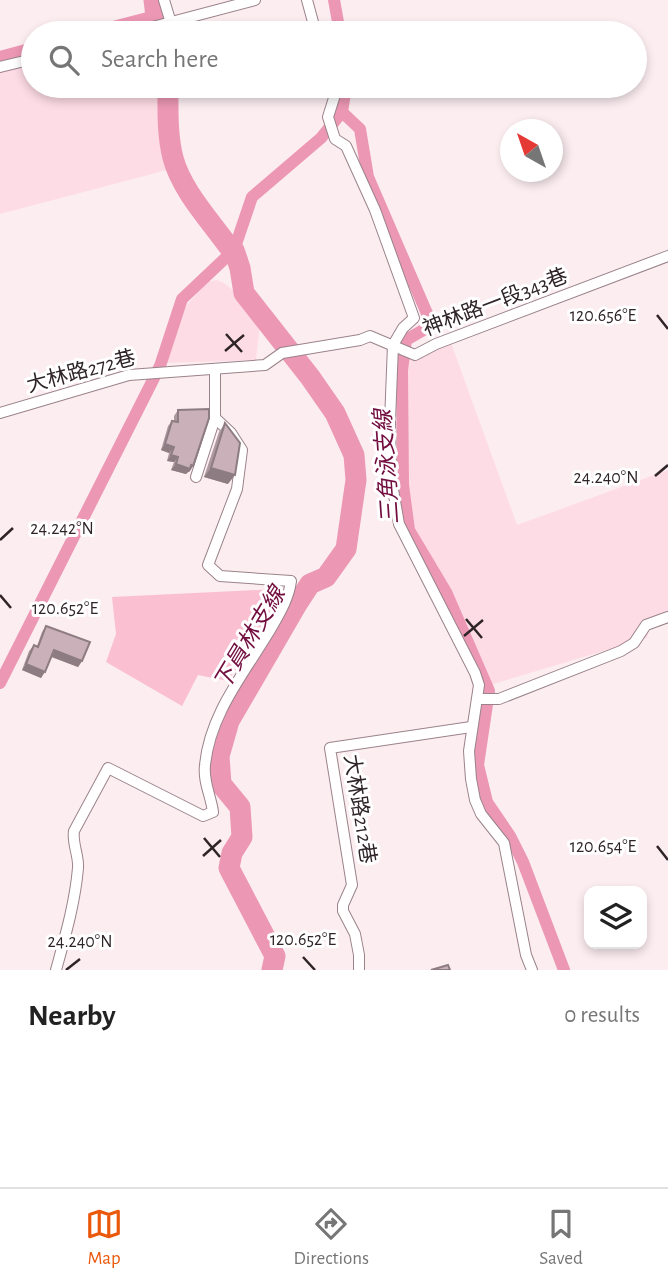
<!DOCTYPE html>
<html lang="en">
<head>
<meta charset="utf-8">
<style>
  body { margin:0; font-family:"Alegreya Sans","Noto Sans TC",sans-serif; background:#f2f2f2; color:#222 }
  .controls { position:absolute; right:21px; bottom:21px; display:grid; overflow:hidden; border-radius:14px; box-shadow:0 4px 10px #0003 }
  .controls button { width:63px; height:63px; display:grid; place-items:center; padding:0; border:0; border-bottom:2px solid #e0e0e0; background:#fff; color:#222; font:35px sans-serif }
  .compass { position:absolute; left:500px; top:119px; width:63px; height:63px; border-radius:50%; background:#fff; box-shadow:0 4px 10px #0003; rotate:320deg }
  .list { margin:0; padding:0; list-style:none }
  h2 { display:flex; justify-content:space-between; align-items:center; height:91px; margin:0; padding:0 28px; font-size:30px }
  h2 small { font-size:23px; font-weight:400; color:#767676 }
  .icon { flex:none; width:38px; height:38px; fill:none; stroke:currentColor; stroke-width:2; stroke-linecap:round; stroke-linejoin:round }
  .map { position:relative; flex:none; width:668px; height:970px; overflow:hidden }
  .search { position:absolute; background:#fff; box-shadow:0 4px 10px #0003; left:21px; right:21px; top:21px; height:77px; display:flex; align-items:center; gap:18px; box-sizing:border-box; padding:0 24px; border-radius:38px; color:#767676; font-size:26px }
  .sheet { height:217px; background:#fff }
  nav { display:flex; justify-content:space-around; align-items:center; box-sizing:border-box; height:98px; border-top:2px solid #e0e0e0; background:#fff; font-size:19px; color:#767676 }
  nav a { display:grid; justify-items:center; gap:4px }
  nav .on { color:#ea580c }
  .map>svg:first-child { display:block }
  .built { fill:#fedce6 }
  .green { fill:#fbbfd2 }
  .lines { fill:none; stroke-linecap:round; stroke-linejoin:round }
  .canal { stroke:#ec97b4; stroke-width:12 }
  .river { stroke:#ec97b4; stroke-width:21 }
  .minor-casing { stroke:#9a838a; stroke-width:12 }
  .minor { stroke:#fff; stroke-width:10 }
  .wall { fill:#ae989f }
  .shaded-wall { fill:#8d7c82 }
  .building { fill:#cab1b9; stroke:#8d7c82; stroke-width:2 }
  .ticks { fill:none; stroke:#2f2528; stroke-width:2.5 }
  .labels { text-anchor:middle; stroke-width:6; stroke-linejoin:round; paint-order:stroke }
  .street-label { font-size:21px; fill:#2f2528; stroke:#fff }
  .water-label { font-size:23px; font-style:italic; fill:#720d3f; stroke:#fff }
  .ticks-label { font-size:18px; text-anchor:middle; fill:#2f2528; stroke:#fff; stroke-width:6; stroke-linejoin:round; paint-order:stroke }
</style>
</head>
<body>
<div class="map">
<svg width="668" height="970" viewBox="0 0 668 970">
  <rect width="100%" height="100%" fill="#fcedf1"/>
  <g class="built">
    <path d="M33 62V86H161L167 170 0 214V71Z"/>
    <path d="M217 280 224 283 239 295 260 322 256 360 165 363 187 305 207 282Z"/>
    <path d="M450 340 517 525 668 470V616L651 622 647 638 490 685 437 565 429 560 407 513 401 358Z"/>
  </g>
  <path class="green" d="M279 589 270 617 228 681 198 675 182 706 106 662 116 634 112 597Z"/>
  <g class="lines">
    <g class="canal">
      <path d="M334 0 340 33"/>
      <path d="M90 33 155 16"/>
      <path d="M0 57 33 48"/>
      <path d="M346 86 342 112 360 129 368 177 432 325 406 340 402 370 403 485 409 530 446 592 489 691 478 765 487 802 510 836 523 862 564 970"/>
      <path d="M0 683 160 366 182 299 234 250 252 197 321 138 342 112"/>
    </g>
    <g class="river">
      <path d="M154 0 158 33"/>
      <path d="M168 86C168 110 167 134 173 158 182 191 209 219 229 247L234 250 240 268 244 293 310 377 335 413 354 455 356 480 346 549 326 577 310 584 297 604 229 721 219 756 221 784 240 807 242 837 232 853 229 868 275 956 272 970"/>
    </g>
    <defs>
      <g id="minor">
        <path d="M164 0 171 23"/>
        <path d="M307 0 316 33"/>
        <path d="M130 33 255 0"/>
        <path d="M0 67 33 59"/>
        <path d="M330 86 334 98 328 117 335 139 346 146 375 210 414 318 403 328 393 345 390 421 391 478 399 524 475 673 479 685 469 751 471 779 475 800 481 814 504 843 526 955 532 970"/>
        <path d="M0 413 129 375 265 365 282 353 360 340 370 336 415 355 436 344 668 256"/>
        <path d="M196 477 215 418"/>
        <path d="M478 699H499L621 651 634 643 646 625 668 617"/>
        <path d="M56 970C65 937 75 903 78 868 79 855 72 844 74 831L108 768 203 816 213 812C211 796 203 782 205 765 210 712 247 670 273 625 281 611 289 597 291 581L220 576 208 565 237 489 242 450 231 433 215 418V370"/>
        <path d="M359 970V955L355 934 343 911V905L352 885 330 748 471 727"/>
      </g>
    </defs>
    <use href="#minor" class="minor-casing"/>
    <use href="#minor" class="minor"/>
  </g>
  <g class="wall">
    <path d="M178 410 193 466 189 472H188L186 474 171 470 174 462 167 461 169 453 161 450 168 426 172 421H174V416Z"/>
    <path d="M225 423 228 484 204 477 219 432Z"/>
    <path d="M46 626 82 661 78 667 51 657 41 678 22 670 29 651 34 645 37 646 42 632Z"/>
  </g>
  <g class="shaded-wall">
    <path d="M165 444 174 447 169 453 161 450Z"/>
    <path d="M171 455 178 457 174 462 167 461Z"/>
    <path d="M176 464 191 465 193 466 189 472H188L186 474 171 470Z"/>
    <path d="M211 468 235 475 228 484 204 477Z"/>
    <path d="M54 650 82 661 78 667 50 656Z"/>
    <path d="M26 664 45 672 41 678 22 670Z"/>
  </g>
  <g class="building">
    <path d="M209 409V418L193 466 191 465 190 469 176 464 178 457 171 455 174 447 165 444 172 421 178 422V410Z"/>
    <path d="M225 423 240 443 235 475 211 468Z"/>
    <path d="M46 626 90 642 82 661 54 650 45 672 26 664 34 645 38 647Z"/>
    <path d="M448 965 450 970H431Z"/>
  </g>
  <path class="ticks" d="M657 315 668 329M226 334 242 352M225 351 244 335M655 476 668 465M0 540 13 528M0 595 11 608M466 619 482 638M464 636 483 620M204 838 220 857M657 846 668 860M203 856 221 840M303 957 315 970M66 970 80 959"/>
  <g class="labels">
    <g class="street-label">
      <text transform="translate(495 302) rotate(-21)" y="7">神林路一段343巷</text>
      <text transform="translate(81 371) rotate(-15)" y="7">大林路272巷</text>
      <text transform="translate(360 809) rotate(81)" y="7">大林路212巷</text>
    </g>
    <g class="water-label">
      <text transform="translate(386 467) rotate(-94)" y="8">三角泳支線</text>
      <text transform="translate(249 638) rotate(-59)" y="8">下員林支線</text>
    </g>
  </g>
  <g class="ticks-label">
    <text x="603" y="321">120.656°E</text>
    <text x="606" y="483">24.240°N</text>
    <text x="62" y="534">24.242°N</text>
    <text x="65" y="614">120.652°E</text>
    <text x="603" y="852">120.654°E</text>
    <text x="303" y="945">120.652°E</text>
    <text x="80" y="947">24.240°N</text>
  </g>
</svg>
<div class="controls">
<button><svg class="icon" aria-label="layers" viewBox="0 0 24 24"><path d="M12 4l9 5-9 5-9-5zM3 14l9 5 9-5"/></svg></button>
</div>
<svg class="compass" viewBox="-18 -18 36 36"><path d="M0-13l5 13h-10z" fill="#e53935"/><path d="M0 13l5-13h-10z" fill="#767676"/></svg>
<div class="search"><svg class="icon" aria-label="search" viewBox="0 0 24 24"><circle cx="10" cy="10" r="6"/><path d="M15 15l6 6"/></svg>Search here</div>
</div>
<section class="sheet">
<h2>Nearby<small>0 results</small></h2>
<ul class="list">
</ul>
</section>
<nav>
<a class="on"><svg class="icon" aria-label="map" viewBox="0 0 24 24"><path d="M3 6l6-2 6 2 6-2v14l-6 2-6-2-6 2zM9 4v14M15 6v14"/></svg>Map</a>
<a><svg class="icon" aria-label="directions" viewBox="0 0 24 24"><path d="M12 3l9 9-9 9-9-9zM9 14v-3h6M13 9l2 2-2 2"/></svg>Directions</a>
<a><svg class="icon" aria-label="saved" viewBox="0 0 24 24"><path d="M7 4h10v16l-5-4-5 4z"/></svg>Saved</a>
</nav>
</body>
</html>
